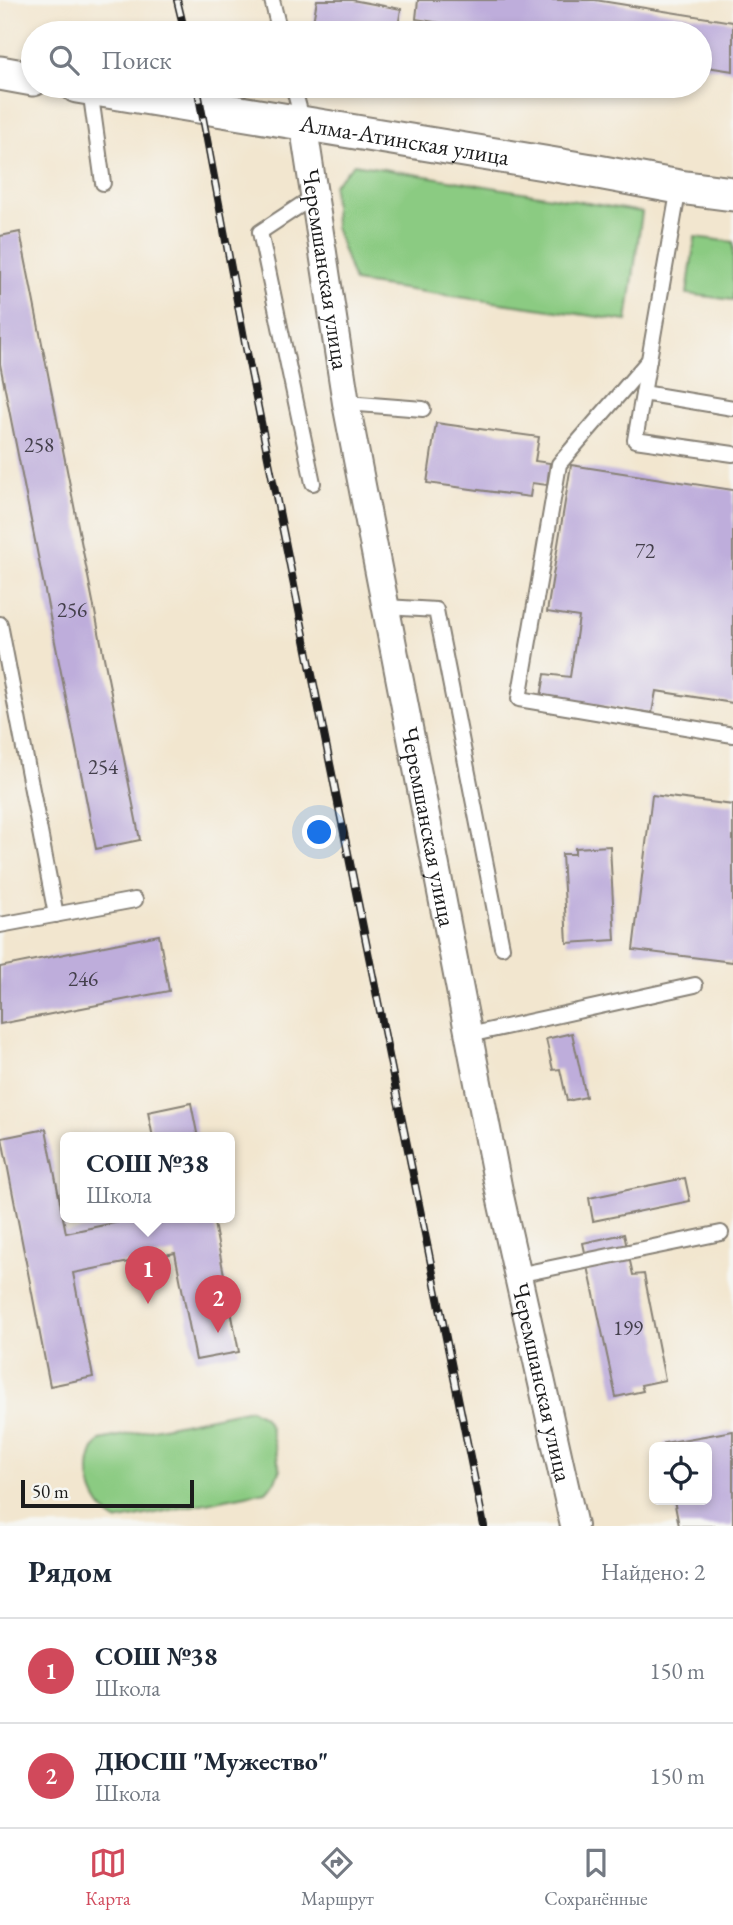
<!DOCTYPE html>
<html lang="ru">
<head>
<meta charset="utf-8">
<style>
  body { margin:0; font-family:"EB Garamond",serif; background:#f2f2f3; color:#1f2937 }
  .controls { position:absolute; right:21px; bottom:21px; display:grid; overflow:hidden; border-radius:10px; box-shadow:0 4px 10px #0003 }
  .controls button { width:63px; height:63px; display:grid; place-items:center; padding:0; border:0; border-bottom:2px solid #e0e1e3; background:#fff; color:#1f2937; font:35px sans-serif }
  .scale { position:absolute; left:21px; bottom:18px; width:173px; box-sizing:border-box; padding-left:7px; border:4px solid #1c1c1c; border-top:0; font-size:19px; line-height:24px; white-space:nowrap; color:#1c1c1c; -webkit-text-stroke:5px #f6f6f2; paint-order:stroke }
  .you { position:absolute; left:320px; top:833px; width:24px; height:24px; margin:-18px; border:5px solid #fff; border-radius:50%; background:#1a73e8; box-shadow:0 0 0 10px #1a73e833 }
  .badge { display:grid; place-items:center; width:46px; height:46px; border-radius:50%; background:#d1495b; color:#fff; font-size:23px; font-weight:700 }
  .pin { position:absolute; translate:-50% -58px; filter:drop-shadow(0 2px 4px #0008) }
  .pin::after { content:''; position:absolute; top:37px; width:24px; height:21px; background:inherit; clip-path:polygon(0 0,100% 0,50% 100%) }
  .popup { position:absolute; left:60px; top:1132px; width:175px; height:91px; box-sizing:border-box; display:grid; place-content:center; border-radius:10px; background:#fff; filter:drop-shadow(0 2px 5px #0005); font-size:23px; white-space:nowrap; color:#747a83 }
  .popup b { font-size:26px; color:#1f2937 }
  .popup::after { content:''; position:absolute; left:50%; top:100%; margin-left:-14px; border:14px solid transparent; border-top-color:#fff }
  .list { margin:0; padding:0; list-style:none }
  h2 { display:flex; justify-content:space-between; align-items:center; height:91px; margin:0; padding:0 28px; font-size:30px }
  h2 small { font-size:23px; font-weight:400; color:#747a83 }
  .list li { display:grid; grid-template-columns:46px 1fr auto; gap:21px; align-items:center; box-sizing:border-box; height:105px; padding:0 28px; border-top:2px solid #e0e1e3 }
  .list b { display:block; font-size:26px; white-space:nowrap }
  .list p { margin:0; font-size:23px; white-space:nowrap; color:#747a83 }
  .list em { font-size:23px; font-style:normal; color:#747a83 }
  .icon { flex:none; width:38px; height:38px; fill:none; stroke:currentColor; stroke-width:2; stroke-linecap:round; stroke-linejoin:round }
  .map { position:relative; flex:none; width:733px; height:1526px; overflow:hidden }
  .search { position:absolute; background:#fff; box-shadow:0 4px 10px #0003; left:21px; right:21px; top:21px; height:77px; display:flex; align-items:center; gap:18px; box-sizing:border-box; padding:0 24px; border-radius:38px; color:#747a83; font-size:26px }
  .sheet { height:301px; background:#fff }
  nav { display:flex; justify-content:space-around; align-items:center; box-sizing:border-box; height:98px; border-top:2px solid #e0e1e3; background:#fff; font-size:19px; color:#747a83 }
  nav a { display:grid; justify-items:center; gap:4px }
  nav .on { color:#d1495b }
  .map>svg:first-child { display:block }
  .green { fill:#8bcb82; stroke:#54744f; stroke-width:2 }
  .building { fill:#beaddb }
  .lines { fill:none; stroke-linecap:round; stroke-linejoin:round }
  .service-casing { stroke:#878176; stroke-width:18 }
  .minor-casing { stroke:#878176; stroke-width:30 }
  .tertiary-casing { stroke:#878176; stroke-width:37 }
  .service { stroke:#fff; stroke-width:14 }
  .minor { stroke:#fff; stroke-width:26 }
  .tertiary { stroke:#fff; stroke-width:33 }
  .rail-casing { stroke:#1c1c1c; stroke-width:8 }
  .rail { stroke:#f6f6f2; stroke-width:5; stroke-dasharray:16; stroke-linecap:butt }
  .labels { text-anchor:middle; stroke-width:6; stroke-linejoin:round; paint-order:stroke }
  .number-label { font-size:21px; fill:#44404c }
  .street-label { font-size:24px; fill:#1c1c1c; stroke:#f6f6f2 }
</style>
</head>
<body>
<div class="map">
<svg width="733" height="1526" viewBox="0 0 733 1526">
  <rect width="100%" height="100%" fill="#f6f6f2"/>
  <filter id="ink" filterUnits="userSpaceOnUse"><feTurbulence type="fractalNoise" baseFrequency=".0143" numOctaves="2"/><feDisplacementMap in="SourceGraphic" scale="14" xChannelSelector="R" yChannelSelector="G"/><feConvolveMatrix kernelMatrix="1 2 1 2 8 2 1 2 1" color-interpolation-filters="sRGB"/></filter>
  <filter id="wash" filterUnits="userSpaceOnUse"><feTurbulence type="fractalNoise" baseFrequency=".00686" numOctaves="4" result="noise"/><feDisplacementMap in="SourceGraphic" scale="28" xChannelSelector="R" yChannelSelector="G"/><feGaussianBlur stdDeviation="1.57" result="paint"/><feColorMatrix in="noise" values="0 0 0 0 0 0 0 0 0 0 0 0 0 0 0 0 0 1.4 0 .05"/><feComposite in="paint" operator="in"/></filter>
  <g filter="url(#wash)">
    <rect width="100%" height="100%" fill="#f2e6cf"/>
    <g class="green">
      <path d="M354 164 642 212 627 321 354 282 335 227 333 185Z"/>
      <path d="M695 237 733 242V300L687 294Z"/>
      <path d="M250 1409 263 1416 270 1427 280 1469 275 1481 266 1491 116 1521C90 1505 79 1464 100 1440Z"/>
    </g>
    <g id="blocks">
      <g class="building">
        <path d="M317 0H352L401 9 397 33H311Z"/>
        <path d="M418 0H595L733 22V71L700 66V33H501L416 19Z"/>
        <path d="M423 27 448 32V33H421Z"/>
        <path d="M20 232 140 840 96 849 0 364V236Z"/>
        <path d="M436 423 539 437 535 461 550 463 547 485 532 483 530 497 427 483Z"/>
        <path d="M571 465 733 490V703L656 691 652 713 541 697 545 674 570 677 579 617 547 612Z"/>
        <path d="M652 795 733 805V962L633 950Z"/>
        <path d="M610 846 615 940 567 943 562 854H575V848Z"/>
        <path d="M159 935 169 991 0 1024V967Z"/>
        <path d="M572 1033 586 1097 567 1101 560 1069 553 1070 546 1039Z"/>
        <path d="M191 1103 198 1138H153L148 1112Z"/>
        <path d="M46 1129 66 1233 138 1218H213L239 1352 196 1360 175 1253 73 1273 93 1377 50 1386 2 1138Z"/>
        <path d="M685 1178 690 1201 593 1221 589 1198Z"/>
        <path d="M624 1234 633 1275 644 1274 665 1380 641 1385 643 1391 616 1397 583 1243Z"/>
        <path d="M733 1431V1526H679L674 1500H707V1447H665L664 1443Z"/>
      </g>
    </g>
  </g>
  <g filter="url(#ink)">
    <use href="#blocks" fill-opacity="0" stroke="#878176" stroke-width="2"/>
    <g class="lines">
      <defs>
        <g id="service">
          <path d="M272 0 280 33"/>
          <path d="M293 86 303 122"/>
          <path d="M90 89 103 183"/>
          <path d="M679 187 635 440 733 454"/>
          <path d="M649 360 559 464 519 699 733 735"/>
          <path d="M643 393 733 408"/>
          <path d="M346 403 423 409"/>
          <path d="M313 483 260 232 313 197"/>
          <path d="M386 607 436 610 502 947"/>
          <path d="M0 624 56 915"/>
          <path d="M0 925 135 900"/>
          <path d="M469 1035 695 985"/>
          <path d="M517 1275 721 1233"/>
        </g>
        <g id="minor">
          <path id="s1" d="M303 122 346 403 500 1196 574 1526"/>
        </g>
        <g id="tertiary">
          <path d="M0 73 33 79"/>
          <path id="s2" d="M77 86 598 172 679 187 733 194"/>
        </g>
      </defs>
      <use href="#service" class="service-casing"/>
      <use href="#minor" class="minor-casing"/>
      <use href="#tertiary" class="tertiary-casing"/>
      <use href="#service" class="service"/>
      <use href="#minor" class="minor"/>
      <use href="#tertiary" class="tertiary"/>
      <defs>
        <g id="rail">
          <path d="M177 0 185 33"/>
          <path d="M197 86 245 343 484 1526"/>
        </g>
      </defs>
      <use href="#rail" class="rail-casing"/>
      <use href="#rail" class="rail"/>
    </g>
  </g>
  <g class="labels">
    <g class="number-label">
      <text x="39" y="452">258</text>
      <text x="645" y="558">72</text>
      <text x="72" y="617">256</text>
      <text x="103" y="774">254</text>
      <text x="83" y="986">246</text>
      <text x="628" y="1335">199</text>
    </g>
    <g class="street-label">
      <text dy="8" stroke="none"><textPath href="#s2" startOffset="332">Алма-Атинская улица</textPath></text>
      <text dy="8" stroke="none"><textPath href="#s1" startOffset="149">Черемшанская улица</textPath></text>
      <text dy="8" stroke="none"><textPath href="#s1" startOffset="716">Черемшанская улица</textPath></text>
      <text dy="8" stroke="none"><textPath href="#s1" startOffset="1283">Черемшанская улица</textPath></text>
    </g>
  </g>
</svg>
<div class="controls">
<button><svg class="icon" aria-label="locate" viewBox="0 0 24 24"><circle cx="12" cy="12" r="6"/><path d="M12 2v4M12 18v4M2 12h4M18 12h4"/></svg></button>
</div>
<div class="scale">50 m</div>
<div class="you"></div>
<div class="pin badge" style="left:148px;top:1304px">1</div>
<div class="popup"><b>СОШ №38</b>Школа</div>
<div class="pin badge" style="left:218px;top:1333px">2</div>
<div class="search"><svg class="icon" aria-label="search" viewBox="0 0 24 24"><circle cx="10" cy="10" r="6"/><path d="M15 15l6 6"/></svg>Поиск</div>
</div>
<section class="sheet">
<h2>Рядом<small>Найдено: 2</small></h2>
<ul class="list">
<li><span class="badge">1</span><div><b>СОШ №38</b><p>Школа</p></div><em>150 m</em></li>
<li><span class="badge">2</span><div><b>ДЮСШ &quot;Мужество&quot;</b><p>Школа</p></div><em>150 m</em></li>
</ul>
</section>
<nav>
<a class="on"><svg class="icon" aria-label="map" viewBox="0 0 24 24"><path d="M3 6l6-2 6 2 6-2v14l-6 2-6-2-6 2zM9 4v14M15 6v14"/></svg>Карта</a>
<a><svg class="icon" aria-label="directions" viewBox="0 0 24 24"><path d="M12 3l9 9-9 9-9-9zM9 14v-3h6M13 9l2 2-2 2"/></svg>Маршрут</a>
<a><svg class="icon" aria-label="saved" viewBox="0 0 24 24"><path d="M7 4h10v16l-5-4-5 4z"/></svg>Сохранённые</a>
</nav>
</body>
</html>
